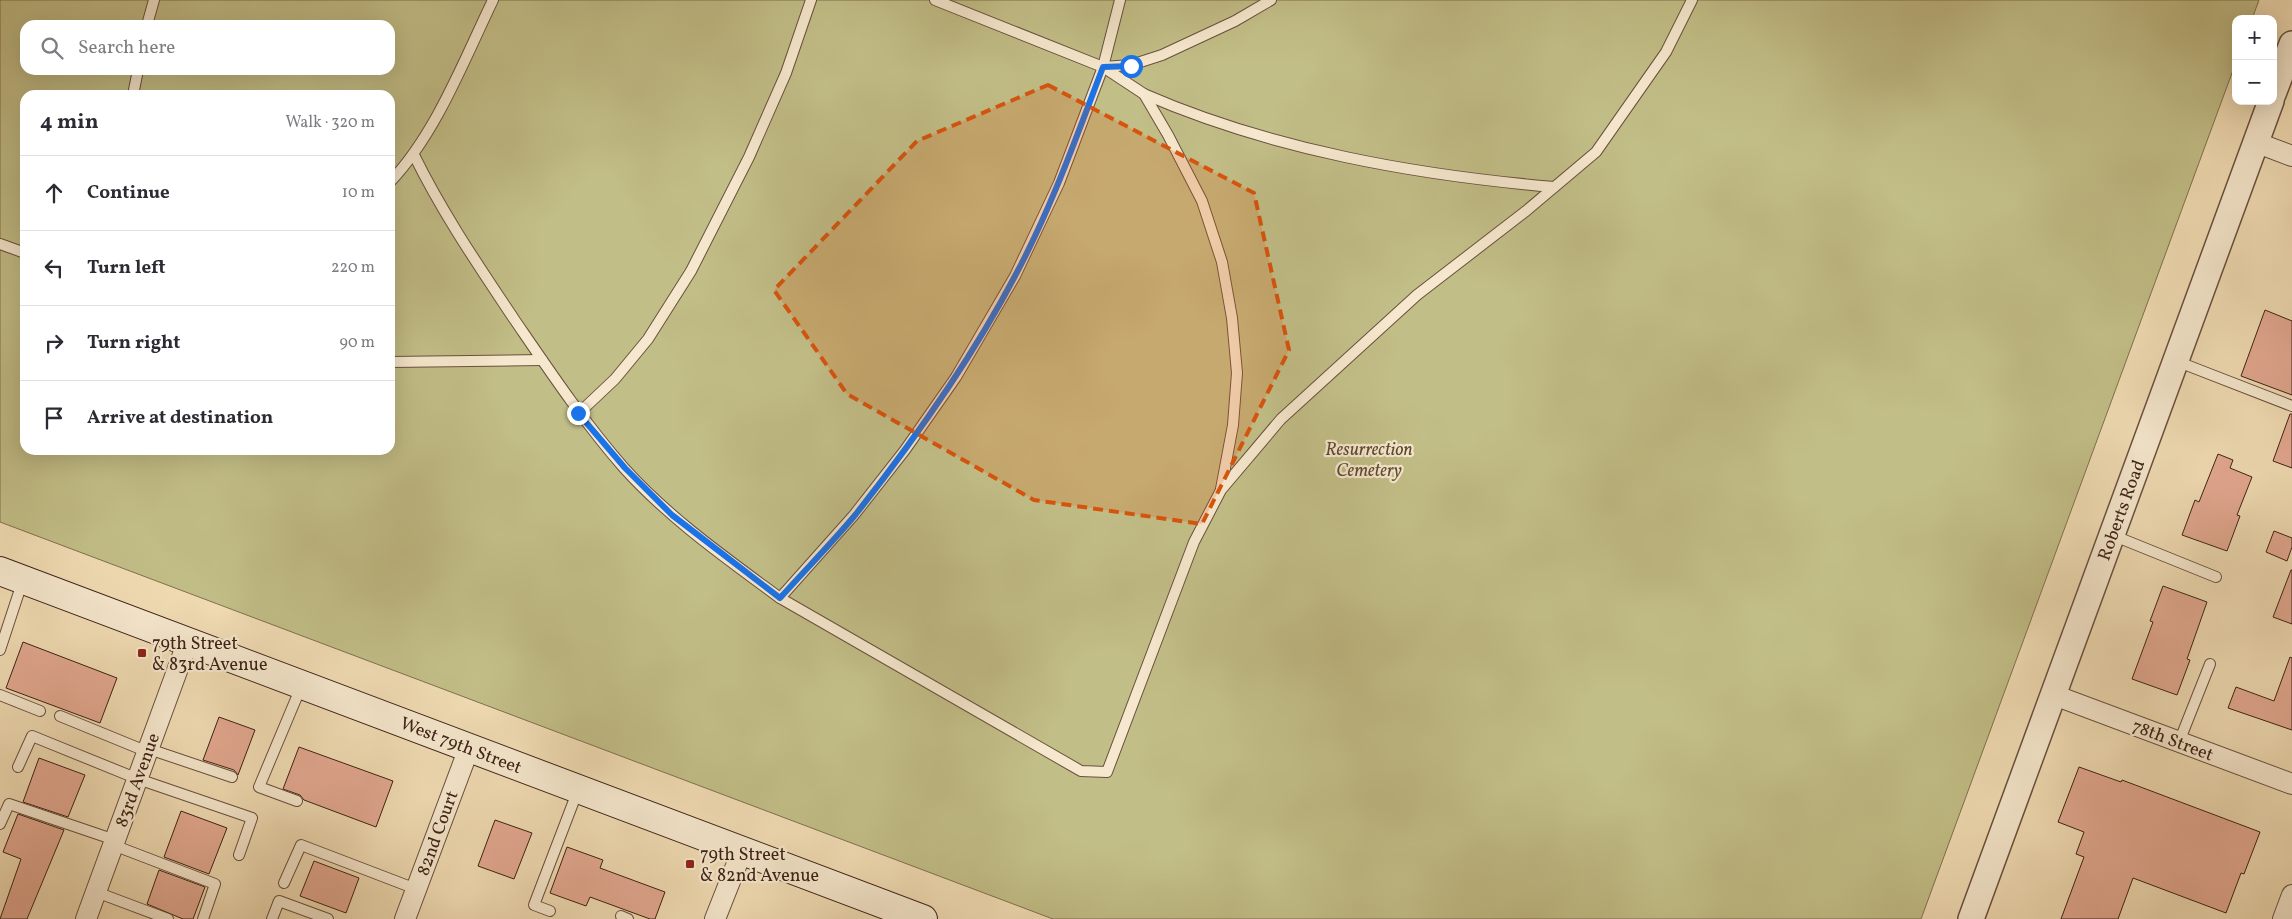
<!DOCTYPE html>
<html lang="en">
<head>
<meta charset="utf-8">
<style>
  body { margin:0; font-family:Vollkorn,serif; background:#f2f2f3; color:#2b2b33 }
  .controls { position:absolute; right:15px; top:15px; display:grid; overflow:hidden; border-radius:10px; box-shadow:0 5px 20px #0002 }
  .controls button { width:45px; height:45px; display:grid; place-items:center; padding:0; border:0; border-bottom:1px solid #e1e1e2; background:#fff; color:#2b2b33; font:25px sans-serif }
  .stop { position:absolute; width:15px; height:15px; margin:-11px; border:4px solid #1a73e8; border-radius:50%; background:#fff }
  .stop.end { background:#1a73e8; border-color:#fff; box-shadow:0 1px 5px #0008 }
  .list { margin:0; padding:0; list-style:none }
  h2 { display:flex; justify-content:space-between; align-items:center; height:65px; margin:0; padding:0 20px; font-size:21px }
  h2 small { font-size:16px; font-weight:400; color:#7c7c81 }
  .list li { display:grid; grid-template-columns:32px 1fr auto; gap:15px; align-items:center; box-sizing:border-box; height:75px; padding:0 20px; border-top:1px solid #e1e1e2 }
  .list b { display:block; font-size:19px; white-space:nowrap }
  .list em { font-size:16px; font-style:normal; color:#7c7c81 }
  .icon { flex:none; width:28px; height:28px; fill:none; stroke:currentColor; stroke-width:2; stroke-linecap:round; stroke-linejoin:round }
  .map { position:relative; flex:none; width:2292px; height:919px; overflow:hidden }
  .search { position:absolute; background:#fff; box-shadow:0 5px 20px #0002; left:20px; top:20px; width:375px; height:55px; display:flex; align-items:center; gap:12px; box-sizing:border-box; padding:0 18px; border-radius:15px; color:#7c7c81; font-size:19px }
  .panel { position:absolute; background:#fff; box-shadow:0 5px 20px #0002; left:20px; top:90px; width:375px; height:365px; border-radius:15px }
  .map>svg:first-child { display:block }
  .green { fill:#c2be87; stroke:#80704f; fill-rule:evenodd }
  .building { fill:#e3a991; stroke:#3d2217 }
  .lines { fill:none; stroke-linecap:round; stroke-linejoin:round }
  .service-casing { stroke:#6a503e; stroke-width:12 }
  .minor-casing { stroke:#6a503e; stroke-width:22 }
  .tertiary-casing { stroke:#6a503e; stroke-width:28 }
  .secondary-casing { stroke:#3d2217; stroke-width:30 }
  .service { stroke:#f6e8ce; stroke-width:10 }
  .minor { stroke:#f6e8ce; stroke-width:20 }
  .tertiary { stroke:#f6e8ce; stroke-width:25 }
  .secondary { stroke:#f6e8ce; stroke-width:28 }
  .route { stroke:#1a73e8; stroke-width:6 }
  .marked { fill:#d7540d; fill-opacity:0.2; stroke:#d7540d; stroke-width:4; stroke-dasharray:10 6; stroke-linejoin:round }
  .poi-dot { fill:#8f2418; stroke:#f6e8ce; stroke-width:2 }
  .labels { text-anchor:middle; stroke-width:4.5; stroke-linejoin:round; paint-order:stroke }
  .park-label { font-size:18px; font-style:italic; fill:#5e4933; stroke:#f6e8ce }
  .street-label { font-size:18px; fill:#3d2217; stroke:#f6e8ce }
  .poi-label { font-size:18px; fill:#3d2217; stroke:#f6e8ce; text-anchor:start }
</style>
</head>
<body>
<div class="map">
<svg width="2292" height="919" viewBox="0 0 2292 919">
  <rect width="100%" height="100%" fill="#f1dcb4"/>
  <filter id="stains"><feTurbulence type="fractalNoise" baseFrequency=".004" numOctaves="4"/><feColorMatrix values="0 0 0 0 .2 0 0 0 0 .09 0 0 0 0 .02 0 0 0 .5 -.17"/></filter>
  <radialGradient id="worn" r=".72"><stop offset=".6" stop-color="#630" stop-opacity="0"/><stop offset="1" stop-color="#630" stop-opacity=".3"/></radialGradient>
  <path class="green" d="M0 0H2259L2252 19H2236V62L1921 919H1053L0 522ZM25 25H390V70H25ZM25 95H390V450H25Z"/>
  <g class="building">
    <path d="M2265 310 2292 321V395L2241 376Z"/>
    <path d="M2290 414H2292V468L2273 461Z"/>
    <path d="M2218 454 2233 460 2230 468 2252 477 2237 515 2240 516 2227 551 2182 535 2195 500 2199 502Z"/>
    <path d="M2274 531 2292 538V547L2287 561 2266 552Z"/>
    <path d="M2291 570H2292V624L2273 617Z"/>
    <path d="M2163 586 2207 602 2187 659 2190 660 2177 695 2132 679 2153 622 2150 621Z"/>
    <path d="M23 642 117 678 100 723 6 688Z"/>
    <path d="M2290 657 2292 658V730L2228 708 2236 687 2274 701Z"/>
    <path d="M219 717 255 730 238 775 234 770 203 760Z"/>
    <path d="M299 747 393 781 376 827 304 800 300 795 283 789Z"/>
    <path d="M39 758 85 775 68 817 23 802Z"/>
    <path d="M2079 767 2121 782 2122 780 2260 832 2244 874 2241 873 2226 913 2133 878 2118 919H2061L2084 857 2076 854 2084 832 2058 822Z"/>
    <path d="M181 811 227 828 209 874 164 857Z"/>
    <path d="M18 814 64 830 27 919H0L21 859 3 852Z"/>
    <path d="M495 820 532 833 514 879 478 866Z"/>
    <path d="M567 847 603 860 600 868 665 892 655 919H650L590 897 586 906 550 893Z"/>
    <path d="M314 861 359 878 346 913 300 896Z"/>
    <path d="M159 870 205 887 193 919H183L147 904Z"/>
  </g>
  <g class="lines">
    <defs>
      <g id="service">
        <path d="M935 0 1103 67 1131 65 1162 55 1235 21 1271 0"/>
        <path d="M147 25 154 0"/>
        <path d="M1103 67 1144 94 1168 135 1202 201 1222 262 1232 318 1237 373 1233 425 1221 489"/>
        <path d="M1144 94C1273 150 1415 175 1554 187"/>
        <path d="M133 95 138 70"/>
        <path d="M414 155C443 214 478 265 514 319 549 370 583 421 624 468 669 518 726 558 780 598L854 515 905 450 956 377 1015 276 1059 183 1103 67 1120 0"/>
        <path d="M390 182C436 134 464 60 493 0"/>
        <path d="M0 244 25 253"/>
        <path d="M2176 361 2292 406"/>
        <path d="M390 362 542 360"/>
        <path d="M579 413 615 379 648 339 691 271 749 157 786 73 811 0"/>
        <path d="M2112 535 2216 577"/>
        <path d="M780 598 1081 771 1107 772 1194 542 1221 490 1281 419 1417 295 1526 211 1596 152 1666 52 1692 0"/>
        <path d="M0 650 23 580"/>
        <path d="M0 695 40 711"/>
        <path d="M60 716 148 752"/>
        <path d="M2179 742 2210 664"/>
        <path d="M149 749 232 777"/>
        <path d="M18 767 32 736 138 779 252 818 239 855"/>
        <path d="M297 801 259 787 301 687"/>
        <path d="M0 824 9 804 115 840"/>
        <path d="M113 845 215 884 203 919"/>
        <path d="M284 883 301 845 416 889"/>
        <path d="M96 892 168 919"/>
        <path d="M550 911 534 905 578 790"/>
        <path d="M621 916 628 919"/>
        <path d="M272 919 279 901 328 919"/>
      </g>
      <g id="minor">
        <path d="M2255 142 2292 156"/>
        <path d="M2054 695 2292 784"/>
        <path d="M86 919 188 641"/>
        <path d="M405 919 469 748"/>
        <path d="M715 919 742 851"/>
        <path d="M2283 919 2292 895"/>
      </g>
      <g id="tertiary">
        <path d="M2273 94 2292 44"/>
        <path d="M1971 919 2271 101"/>
      </g>
      <path id="secondary" d="M0 571 923 919"/>
    </defs>
    <use href="#service" class="service-casing"/>
    <use href="#minor" class="minor-casing"/>
    <use href="#tertiary" class="tertiary-casing"/>
    <use href="#secondary" class="secondary-casing"/>
    <use href="#service" class="service"/>
    <use href="#minor" class="minor"/>
    <use href="#tertiary" class="tertiary"/>
    <use href="#secondary" class="secondary"/>
  </g>
  <g class="lines">
    <path class="route" d="M578 413 625 468 672 515 780 598C805 570 832 543 856 514 915 439 971 360 1015 276 1051 209 1076 138 1103 67L1131 66"/>
  </g>
  <path class="marked" d="M1048 85 1254 193 1289 350 1202 524 1034 500 847 394 774 290 917 141Z"/>
  <g class="poi-dot">
    <rect x="137" y="648" width="10" height="10" rx="2.5"/>
    <rect x="685" y="859" width="10" height="10" rx="2.5"/>
  </g>
  <g class="labels">
    <g class="park-label">
      <text x="1369" y="455">Resurrection<tspan x="1369" dy="21">Cemetery</tspan></text>
    </g>
    <g class="street-label">
      <text transform="translate(2121 510) rotate(-70)" y="6">Roberts Road</text>
      <text transform="translate(2173 740) rotate(21)" y="6">78th Street</text>
      <text transform="translate(461 745) rotate(21)" y="6">West 79th Street</text>
      <text transform="translate(137 780) rotate(-70)" y="6">83rd Avenue</text>
      <text transform="translate(437 833) rotate(-70)" y="6">82nd Court</text>
    </g>
    <g class="poi-label">
      <text x="152" y="649">79th Street<tspan x="152" dy="21">&amp; 83rd Avenue</tspan></text>
      <text x="700" y="860">79th Street<tspan x="700" dy="21">&amp; 82nd Avenue</tspan></text>
    </g>
  </g>
  <rect width="100%" height="100%" filter="url(#stains)"/>
  <rect width="100%" height="100%" fill="url(#worn)"/>
</svg>
<div class="controls">
<button>+</button>
<button>−</button>
</div>
<div class="stop" style="left:1131px;top:66px"></div>
<div class="stop end" style="left:578px;top:413px"></div>
<div class="search"><svg class="icon" aria-label="search" viewBox="0 0 24 24"><circle cx="10" cy="10" r="6"/><path d="M15 15l6 6"/></svg>Search here</div>
<section class="panel">
<h2>4 min<small>Walk · 320 m</small></h2>
<ul class="list">
<li><svg class="icon" aria-label="ahead" viewBox="0 0 24 24"><path d="M12 20V5M6 11l6-6 6 6"/></svg><div><b>Continue</b></div><em>10 m</em></li>
<li><svg class="icon" aria-label="left" viewBox="0 0 24 24"><path d="M17 20v-9H6M10 6l-5 5 5 5"/></svg><div><b>Turn left</b></div><em>220 m</em></li>
<li><svg class="icon" aria-label="right" viewBox="0 0 24 24"><path d="M7 20v-9h11M14 6l5 5-5 5"/></svg><div><b>Turn right</b></div><em>90 m</em></li>
<li><svg class="icon" aria-label="arrive" viewBox="0 0 24 24"><path d="M6 21V4h12l-3 4 3 4H6"/></svg><div><b>Arrive at destination</b></div></li>
</ul>
</section>
</div>
</body>
</html>
